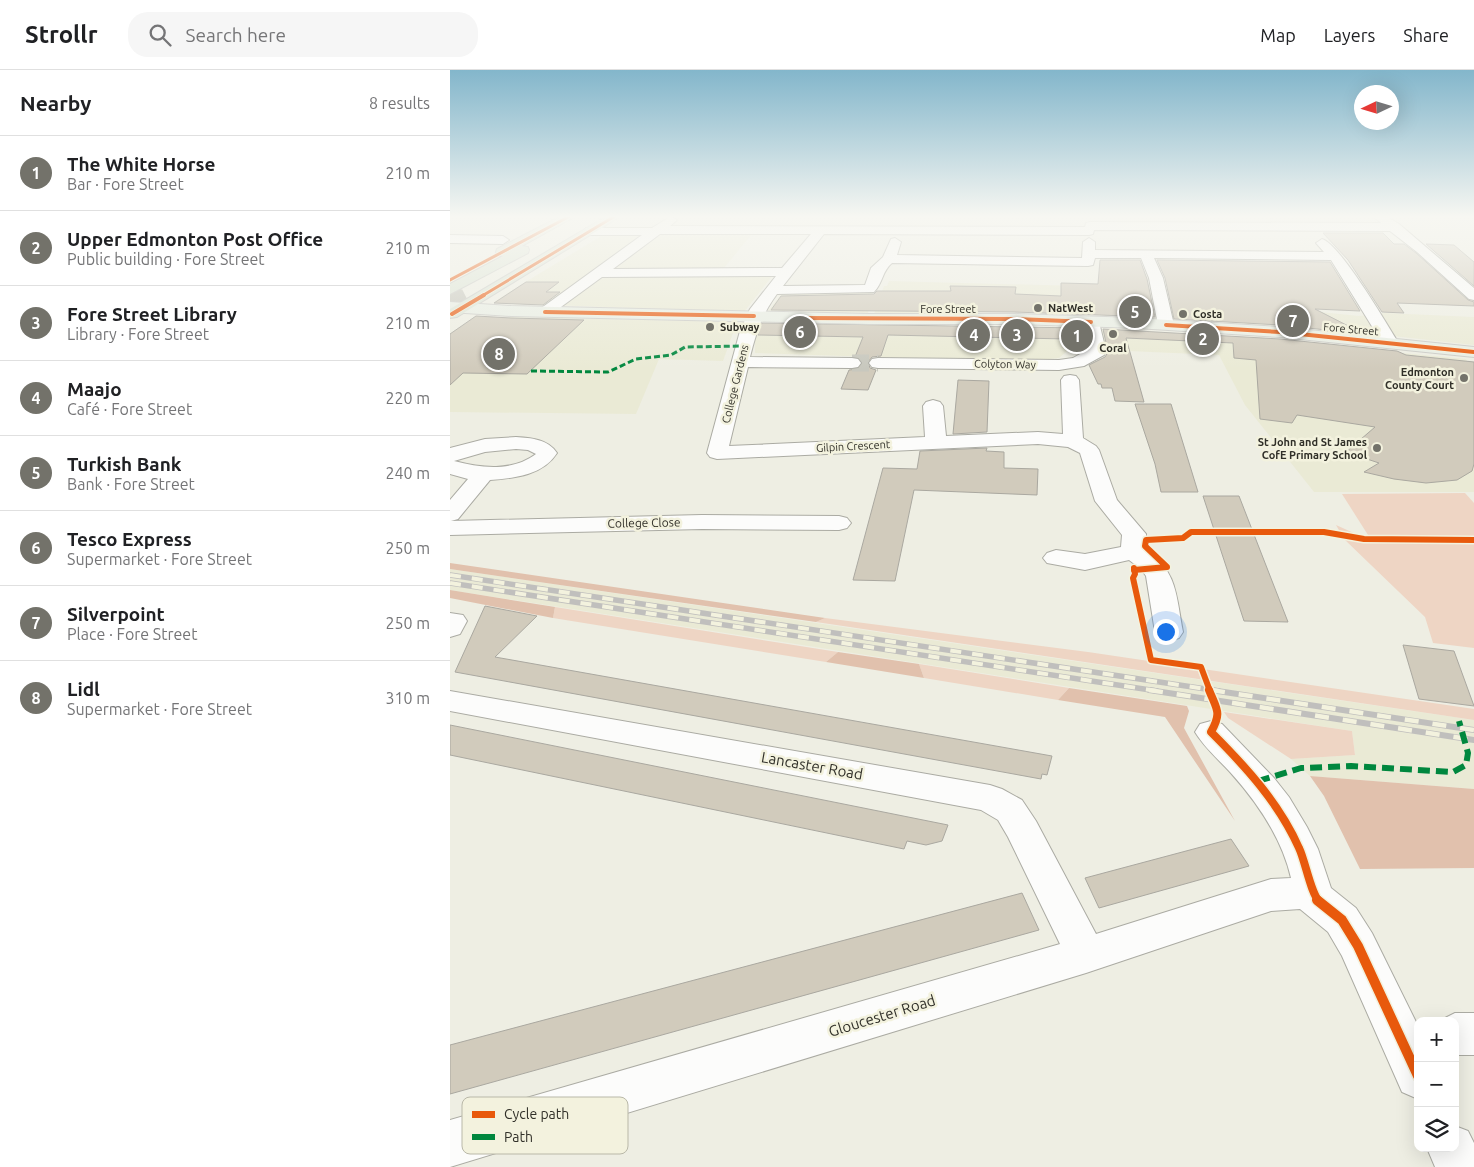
<!DOCTYPE html>
<html lang="en">
<head>
<meta charset="utf-8">
<style>
  body { margin:0; font-family:Ubuntu,sans-serif; background:#f6f6f6; color:#202124 }
  .controls { position:absolute; right:15px; bottom:15px; display:grid; overflow:hidden; border-radius:10px; box-shadow:0 5px 20px #0002 }
  .controls button { width:45px; height:45px; display:grid; place-items:center; padding:0; border:0; border-bottom:1px solid #e0e0e0; background:#fff; color:#202124; font:25px sans-serif }
  .compass { position:absolute; left:904px; top:15px; width:45px; height:45px; border-radius:50%; background:#fff; box-shadow:0 5px 20px #0002; rotate:266deg }
  .you { position:absolute; left:715px; top:561px; width:18px; height:18px; margin:-12px; border:4px solid #fff; border-radius:50%; background:#1a73e8; box-shadow:0 0 0 8px #1a73e833 }
  .badge { display:grid; place-items:center; width:32px; height:32px; border-radius:50%; background:#73726a; color:#fff; font-size:16px; font-weight:700 }
  .pin { position:absolute; translate:-50% -50%; border:2px solid #fff; box-shadow:0 1px 5px #0006 }
  .list { margin:0; padding:0; list-style:none }
  h2 { display:flex; justify-content:space-between; align-items:center; height:65px; margin:0; padding:0 20px; font-size:21px }
  h2 small { font-size:16px; font-weight:400; color:#757577 }
  .list li { display:grid; grid-template-columns:32px 1fr auto; gap:15px; align-items:center; box-sizing:border-box; height:75px; padding:0 20px; border-top:1px solid #e0e0e0 }
  .list b { display:block; font-size:19px; white-space:nowrap }
  .list p { margin:0; font-size:16px; white-space:nowrap; color:#757577 }
  .list em { font-size:16px; font-style:normal; color:#757577 }
  .icon { flex:none; width:28px; height:28px; fill:none; stroke:currentColor; stroke-width:2; stroke-linecap:round; stroke-linejoin:round }
  .map { position:relative; flex:none; width:1024px; height:1097px; overflow:hidden }
  header { display:flex; align-items:center; gap:30px; box-sizing:border-box; height:70px; padding:0 25px; background:#fff; border-bottom:1px solid #e0e0e0 }
  header strong { font-size:24px }
  nav { display:flex; gap:28px; margin-inline-start:auto; font-size:18px }
  .search { width:350px; height:45px; background:#f6f6f6; display:flex; align-items:center; gap:12px; box-sizing:border-box; padding:0 18px; border-radius:20px; color:#757577; font-size:19px }
  main { display:flex }
  aside { flex:1; background:#fff }
  .map>svg:first-child { display:block }
  .built { fill:#eaead5 }
  .green { fill:#eed5c4 }
  .forest { fill:#e1c1ad }
  .building { fill:#d1cbbc; stroke:#aaa8a0 }
  .lines { fill:none; stroke-linecap:round; stroke-linejoin:round }
  .minor-tunnel { stroke:#c8c8be; stroke-width:17; stroke-dasharray:17 8; stroke-linecap:butt }
  .highway-tunnel-far1 { stroke:#c8c8be; stroke-width:13; stroke-dasharray:13 6; stroke-linecap:butt }
  .highway-tunnel { stroke:#c8c8be; stroke-width:17; stroke-dasharray:17 8; stroke-linecap:butt }
  .minor-casing { stroke:#ababa3; stroke-width:2 }
  .major-casing { stroke:#cbcbc6; stroke-width:2 }
  .highway-casing { stroke:#cbcbc6; stroke-width:2 }
  .minor { fill:#fcfcfb; fill-rule:evenodd }
  .major { fill:#e9eee4; fill-rule:evenodd }
  .highway { fill:#dce4d5; fill-rule:evenodd }
  .rail-far1-casing { stroke:#c0bfbd; stroke-width:5.5 }
  .rail-casing { stroke:#c0bfbd; stroke-width:6 }
  .rail-far1 { stroke:#f3f2de; stroke-width:4; stroke-dasharray:11; stroke-linecap:butt }
  .rail { stroke:#f3f2de; stroke-width:4.5; stroke-dasharray:14; stroke-linecap:butt }
  .quiet-far1 { stroke:#00873e; stroke-width:3; stroke-dasharray:6 3; stroke-linecap:butt }
  .quiet { stroke:#00873e; stroke-width:6; stroke-dasharray:12 6; stroke-linecap:butt }
  .cycleway-far4-casing { stroke:#f3f2de; stroke-width:4.5 }
  .cycleway-far3-casing { stroke:#f3f2de; stroke-width:5.5 }
  .cycleway-far2-casing { stroke:#f3f2de; stroke-width:9 }
  .cycleway-far1-casing { stroke:#f3f2de; stroke-width:11 }
  .cycleway-casing { stroke:#f3f2de; stroke-width:13 }
  .cycleway-far4 { stroke:#e8590c; stroke-width:3 }
  .cycleway-far3 { stroke:#e8590c; stroke-width:4 }
  .cycleway-far2 { stroke:#e8590c; stroke-width:6 }
  .cycleway-far1 { stroke:#e8590c; stroke-width:8 }
  .cycleway { stroke:#e8590c; stroke-width:10 }
  .poi-dot { fill:#73726a; stroke:#f3f2de; stroke-width:2 }
  .labels { text-anchor:middle; stroke-width:5; stroke-linejoin:round; paint-order:stroke }
  .far-poi-label { font-size:11px; font-weight:bold; fill:#313029; stroke:#f3f2de; text-anchor:start }
  .far-street-label { font-size:11px; fill:#313029; stroke:#f3f2de }
  .street-label { font-size:12px; fill:#313029; stroke:#f3f2de }
  .near-street-label { font-size:15px; fill:#313029; stroke:#f3f2de }
  .key { fill:#f3f2de; stroke:#b9b8a8; stroke-width:1 }
  .key-label { font-size:14px; fill:#313029 }
</style>
</head>
<body>
<header>
<strong>Strollr</strong>
<div class="search"><svg class="icon" aria-label="search" viewBox="0 0 24 24"><circle cx="10" cy="10" r="6"/><path d="M15 15l6 6"/></svg>Search here</div>
<nav><a>Map</a><a>Layers</a><a>Share</a></nav>
</header>
<main>
<aside>
<h2>Nearby<small>8 results</small></h2>
<ul class="list">
<li><span class="badge">1</span><div><b>The White Horse</b><p>Bar · Fore Street</p></div><em>210 m</em></li>
<li><span class="badge">2</span><div><b>Upper Edmonton Post Office</b><p>Public building · Fore Street</p></div><em>210 m</em></li>
<li><span class="badge">3</span><div><b>Fore Street Library</b><p>Library · Fore Street</p></div><em>210 m</em></li>
<li><span class="badge">4</span><div><b>Maajo</b><p>Café · Fore Street</p></div><em>220 m</em></li>
<li><span class="badge">5</span><div><b>Turkish Bank</b><p>Bank · Fore Street</p></div><em>240 m</em></li>
<li><span class="badge">6</span><div><b>Tesco Express</b><p>Supermarket · Fore Street</p></div><em>250 m</em></li>
<li><span class="badge">7</span><div><b>Silverpoint</b><p>Place · Fore Street</p></div><em>250 m</em></li>
<li><span class="badge">8</span><div><b>Lidl</b><p>Supermarket · Fore Street</p></div><em>310 m</em></li>
</ul>
</aside>
<div class="map">
<svg width="1024" height="1097" viewBox="0 0 1024 1097">
  <rect width="100%" height="100%" fill="#eeeee3"/>
  <g class="built">
    <path d="M302 164 269 204 323 205 294 242 43 233 59 222 153 165Z"/>
    <path d="M439 211 630 216 699 227 703 248 569 241 424 244 434 216H437Z"/>
    <path d="M423 220 418 243 318 241 334 221Z"/>
    <path d="M719 231 811 236 909 246 935 243 1024 247V275L925 264 722 248Z"/>
    <path d="M61 247 287 252 273 291 209 289 186 344 0 342V264L5 260Z"/>
    <path d="M312 254 560 259 577 257H639L642 276H623L609 288 575 292 305 283V270Z"/>
    <path d="M660 259 789 268 1016 289 1024 306V422H864L795 335 769 285 656 280 652 261Z"/>
    <path d="M0 499 1024 650V719L860 706 841 689 905 685 902 661 0 520Z"/>
  </g>
  <g class="green">
    <path d="M1015 423 1024 433V466L918 465 892 424Z"/>
    <path d="M886 455 917 469H1024V578L983 573 975 547 894 469Z"/>
    <path d="M105 537 388 582 376 592 103 548Z"/>
    <path d="M375 548 638 582 1024 639V650L366 552Z"/>
    <path d="M469 594 619 618 608 630 474 608Z"/>
    <path d="M774 642 902 661 905 685 841 689 778 648Z"/>
  </g>
  <g class="forest">
    <path d="M0 493 375 548 366 552 0 499Z"/>
    <path d="M0 520 105 537 103 548 0 528Z"/>
    <path d="M388 582 469 594 474 608 376 592Z"/>
    <path d="M619 618 737 636 739 641 734 658 785 751 715 647 608 630Z"/>
    <path d="M860 706 1024 719V798L910 799 874 726Z"/>
  </g>
  <g class="building">
    <path d="M873 163H933L944 174H954L966 183 1018 230 1024 232V236L947 233 954 243 932 242 898 190Z"/>
    <path d="M976 174 1004 175 1024 192V216Z"/>
    <path d="M650 190H690L697 209 705 247 564 242 321 240 331 226 424 224 427 221H501L500 216 566 217 565 224 611 226V213L648 214Z"/>
    <path d="M707 190 880 192 910 241 865 239 914 264 830 255 724 249 715 208Z"/>
    <path d="M76 212H109L96 222H110L93 235 44 233Z"/>
    <path d="M26 246 61 248 134 250 77 304 13 303 0 315V264Z"/>
    <path d="M312 253 632 258 637 278 632 281 629 274H617L616 269 438 265 431 286 422 287 418 292 420 298 426 300 418 320 391 319 399 300 408 299 412 294 410 288 405 287 413 267 308 265Z"/>
    <path d="M653 259 830 269 947 281 956 285 1024 292V394L1022 401 1007 410 976 413 944 409 914 402 929 393 896 382 925 357 847 345 842 353 810 349 806 290 784 288 783 273 676 268 694 332 665 331 662 318H652L651 314H648L639 295 655 287 658 282Z"/>
    <path d="M508 310 539 311 537 362 503 364Z"/>
    <path d="M685 334H721L748 422H711L705 394Z"/>
    <path d="M537 378 536 381 554 382V398L588 399 587 425 464 420 445 511 403 510 433 398 467 399 470 381Z"/>
    <path d="M753 426H789L838 552 794 551Z"/>
    <path d="M35 536 87 546 45 587 602 686 597 705 592 704 591 709 5 602Z"/>
    <path d="M953 575 1004 581 1024 636 969 629Z"/>
    <path d="M0 655 498 755 492 771 476 775 457 771 454 779 0 685Z"/>
    <path d="M781 769 799 796 649 838 635 808Z"/>
    <path d="M572 823 589 860 0 1024V975Z"/>
  </g>
  <g class="lines">
    <path class="minor-tunnel" d="M402 293H428"/>
    <path class="highway-tunnel-far1" d="M13 226 15 225"/>
    <path class="highway-tunnel" d="M0 234 15 225"/>
    <defs>
      <g id="minor">
        <path d="M221 146 227 150 220 156 635 157 636 153 640 152 931 153 925 148 927 146H936L949 154 1024 218V230L1019 229 967 182 940 161 644 160 643 164 639 165 374 164 333 216 415 215 421 198 433 187 441 169 445 168 451 172 447 185 632 188 633 172 639 168 645 172V180L874 182 866 173 872 169C890 174 936 253 948 272L946 276H934L881 190 704 188 713 208 724 255 722 258H710L708 255 699 208 691 188H645L643 195 638 196 442 193C432 201 433 213 424 222L327 224C312 244 306 263 300 287L402 288 408 289 411 293 408 297 402 298 298 297 279 376 475 367 473 336 476 332 483 330 490 332 493 336 496 366 588 362 613 364 611 310 614 306 620 305 626 306 629 310 633 368 646 376 649 380 667 430 696 464V479C728 502 726 526 733 562L729 568 719 571 709 568 705 562 696 506 691 499 679 490 635 500 597 493 593 488 597 483 606 480 635 484 671 477 672 465 645 431 630 383 618 377 588 374 267 389 260 387 257 383 290 261 300 239 326 206 152 207 100 245H90L87 242 90 239 192 165H140L134 161 136 158H202ZM210 164H361L332 198 163 199Z"/>
        <path d="M0 165 53 166 59 170 53 174 0 173Z"/>
        <path d="M641 247 647 249 649 252 656 281 654 285 634 296 609 300 428 298 422 297 419 293 422 289 428 288 609 290 623 288 639 279 633 252 635 249Z"/>
        <path d="M66 367C81 368 98 369 107 383 93 405 66 408 40 410L8 449 1 451 252 445 389 446 397 448 401 453 397 458 389 460 252 459 0 465V430L18 409 0 404V378L35 369ZM66 379 78 380 86 384C62 402 31 398 4 391L35 382Z"/>
        <path d="M0 543 13 545 17 551 10 564 0 567Z"/>
        <path d="M0 621 540 715 552 719 572 730 586 751 646 864 821 809 841 808C832 768 807 732 780 702 768 689 754 677 745 662L750 654 761 651 772 654 824 708 839 727 857 757 868 779 881 818 906 838 922 863 968 956V1029L952 1022 892 886 878 862 850 839 821 841 636 903 0 1097V1050L610 874 558 767 548 750 531 740 0 641Z"/>
        <path d="M1005 943H1024V985H1005V951H989Z"/>
        <path d="M1005 1056 1018 1061 1024 1073V1097H985L977 1078H1005Z"/>
      </g>
      <path id="major" d="M0 232 61 236 419 244H564L686 248 830 257 1024 277V287L830 267 686 258 564 254H419L61 246 0 242Z"/>
      <g id="highway">
        <path d="M111 146H126L72 176 78 177 79 180 78 183 0 224V214L53 186 47 185 46 182 47 179Z"/>
        <path d="M157 146H171L7 247 0 248V239Z"/>
      </g>
    </defs>
    <use href="#minor" class="minor-casing"/>
    <use href="#major" class="major-casing"/>
    <use href="#highway" class="highway-casing"/>
    <use href="#minor" class="minor"/>
    <use href="#major" class="major"/>
    <use href="#highway" class="highway"/>
    <defs>
      <g id="rail-far1">
        <path d="M0 505 769 621"/>
        <path d="M0 513 707 621"/>
      </g>
      <g id="rail">
        <path d="M699 620 1024 670"/>
        <path d="M761 620 1024 660"/>
      </g>
    </defs>
    <use href="#rail-far1" class="rail-far1-casing"/>
    <use href="#rail" class="rail-casing"/>
    <use href="#rail-far1" class="rail-far1"/>
    <use href="#rail" class="rail"/>
    <path class="quiet-far1" d="M81 301 158 302 186 289 221 285 235 277 294 276"/>
    <path class="quiet" d="M808 711 851 698 901 696 1003 702 1016 695 1018 683 1009 651"/>
    <defs>
      <g id="cycleway-far4">
        <path d="M0 210 120 146"/>
        <path d="M32 226 165 146"/>
      </g>
      <g id="cycleway-far3">
        <path d="M95 242 304 246"/>
        <path d="M2 244 34 225"/>
        <path d="M356 248 564 249 641 252"/>
        <path d="M716 255 830 262 1024 282"/>
      </g>
      <g id="cycleway-far2">
        <path d="M684 498 685 504 683 508 701 590 751 597 760 621"/>
        <path d="M684 500 717 497 695 476 696 470 733 468 741 462H874L914 469 1024 470"/>
      </g>
      <path id="cycleway-far1" d="M759 620C767 640 772 642 761 662 796 697 829 733 849 778 855 790 861 824 869 831"/>
      <path id="cycleway" d="M867 830 892 850 908 876 968 1006"/>
    </defs>
    <use href="#cycleway-far4" class="cycleway-far4-casing"/>
    <use href="#cycleway-far3" class="cycleway-far3-casing"/>
    <use href="#cycleway-far2" class="cycleway-far2-casing"/>
    <use href="#cycleway-far1" class="cycleway-far1-casing"/>
    <use href="#cycleway" class="cycleway-casing"/>
    <use href="#cycleway-far4" class="cycleway-far4"/>
    <use href="#cycleway-far3" class="cycleway-far3"/>
    <use href="#cycleway-far2" class="cycleway-far2"/>
    <use href="#cycleway-far1" class="cycleway-far1"/>
    <use href="#cycleway" class="cycleway"/>
  </g>
  <linearGradient id="sky" x2="0" y2="1"><stop stop-color="#83b6cb"/><stop offset="0.49" stop-color="#f7f7f2"/><stop offset="1" stop-color="#f7f7f2" stop-opacity="0"/></linearGradient>
  <rect width="1024" height="299" fill="url(#sky)"/>
  <g class="poi-dot">
    <circle cx="588" cy="238" r="5"/>
    <circle cx="733" cy="244" r="5"/>
    <circle cx="260" cy="257" r="5"/>
    <circle cx="663" cy="264" r="5"/>
    <circle cx="1014" cy="308" r="5"/>
    <circle cx="927" cy="378" r="5"/>
  </g>
  <g class="labels">
    <g class="far-poi-label">
      <text x="598" y="242">NatWest</text>
      <text x="743" y="248">Costa</text>
      <text x="270" y="261">Subway</text>
      <text x="663" y="282" text-anchor="middle">Coral</text>
      <text x="1004" y="306" text-anchor="end">Edmonton<tspan x="1004" dy="13">County Court</tspan></text>
      <text x="917" y="376" text-anchor="end">St John and St James<tspan x="917" dy="13">CofE Primary School</tspan></text>
    </g>
    <g class="far-street-label">
      <text x="498" y="243">Fore Street</text>
      <text transform="translate(901 259) rotate(5)" y="4">Fore Street</text>
      <text transform="translate(555 294) rotate(1)" y="4">Colyton Way</text>
      <text transform="translate(285 314) rotate(-76)" y="4">College Gardens</text>
      <text transform="translate(403 376) rotate(-3)" y="4">Gilpin Crescent</text>
    </g>
    <g class="street-label">
      <text transform="translate(194 453) rotate(-1)" y="4">College Close</text>
    </g>
    <g class="near-street-label">
      <text transform="translate(362 696) rotate(10)" y="5">Lancaster Road</text>
      <text transform="translate(432 946) rotate(-17)" y="5">Gloucester Road</text>
    </g>
  </g>
  <rect x="12" y="1027" width="166" height="57" rx="8" class="key"/>
  <rect x="22" y="1041" width="23" height="7" fill="#e8590c"/>
  <rect x="22" y="1064" width="23" height="6" fill="#00873e"/>
  <g class="key-label">
    <text x="54" y="1049">Cycle path</text>
    <text x="54" y="1072">Path</text>
  </g>
</svg>
<div class="controls">
<button>+</button>
<button>−</button>
<button><svg class="icon" aria-label="layers" viewBox="0 0 24 24"><path d="M12 4l9 5-9 5-9-5zM3 14l9 5 9-5"/></svg></button>
</div>
<svg class="compass" viewBox="-18 -18 36 36"><path d="M0-13l5 13h-10z" fill="#e53935"/><path d="M0 13l5-13h-10z" fill="#757577"/></svg>
<div class="you"></div>
<div class="pin badge" style="left:627px;top:266px">1</div>
<div class="pin badge" style="left:753px;top:269px">2</div>
<div class="pin badge" style="left:567px;top:265px">3</div>
<div class="pin badge" style="left:524px;top:265px">4</div>
<div class="pin badge" style="left:685px;top:242px">5</div>
<div class="pin badge" style="left:350px;top:262px">6</div>
<div class="pin badge" style="left:843px;top:251px">7</div>
<div class="pin badge" style="left:49px;top:284px">8</div>
</div>
</main>
</body>
</html>
